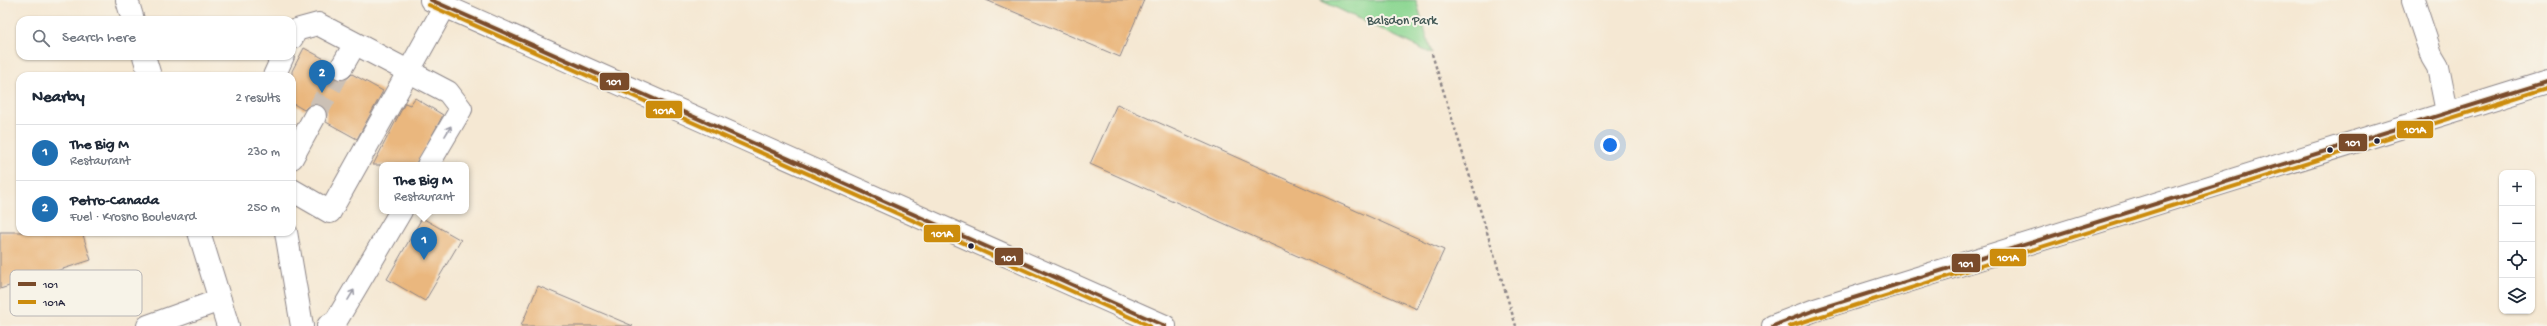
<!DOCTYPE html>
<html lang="en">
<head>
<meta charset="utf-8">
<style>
  body { margin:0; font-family:"Gochi Hand",sans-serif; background:#f2f2f3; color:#1f2937 }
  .controls { position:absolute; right:12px; bottom:12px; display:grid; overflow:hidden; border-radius:8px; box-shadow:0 1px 3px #0004 }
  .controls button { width:36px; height:36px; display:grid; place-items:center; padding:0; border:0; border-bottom:1px solid #e0e1e3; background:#fff; color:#1f2937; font:20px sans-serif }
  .you { position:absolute; left:1610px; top:145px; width:14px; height:14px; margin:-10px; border:3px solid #fff; border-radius:50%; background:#1a73e8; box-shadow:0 0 0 6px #1a73e833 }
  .badge { display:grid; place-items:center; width:26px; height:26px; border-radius:50%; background:#1f6fb2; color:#fff; font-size:13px; font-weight:700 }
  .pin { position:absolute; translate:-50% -33px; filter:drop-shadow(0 1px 2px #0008) }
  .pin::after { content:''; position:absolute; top:21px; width:14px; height:12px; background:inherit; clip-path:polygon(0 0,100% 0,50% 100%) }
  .popup { position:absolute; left:379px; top:162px; width:90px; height:52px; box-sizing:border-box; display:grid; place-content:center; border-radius:8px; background:#fff; filter:drop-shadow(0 1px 3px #0005); font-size:13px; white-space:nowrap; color:#747a83 }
  .popup b { font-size:15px; color:#1f2937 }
  .popup::after { content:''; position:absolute; left:50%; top:100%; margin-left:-8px; border:8px solid transparent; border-top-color:#fff }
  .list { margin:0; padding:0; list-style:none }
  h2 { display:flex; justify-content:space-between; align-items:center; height:52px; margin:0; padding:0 16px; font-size:17px }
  h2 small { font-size:13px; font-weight:400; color:#747a83 }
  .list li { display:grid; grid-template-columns:26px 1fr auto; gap:12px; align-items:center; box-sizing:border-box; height:56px; padding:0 16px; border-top:1px solid #e0e1e3 }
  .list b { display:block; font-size:15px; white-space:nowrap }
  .list p { margin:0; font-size:13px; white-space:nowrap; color:#747a83 }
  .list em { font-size:13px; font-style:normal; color:#747a83 }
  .icon { flex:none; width:22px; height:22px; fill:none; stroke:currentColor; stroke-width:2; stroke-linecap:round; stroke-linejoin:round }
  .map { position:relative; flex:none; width:2547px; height:326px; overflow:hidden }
  .search { position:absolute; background:#fff; box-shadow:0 1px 3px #0004; left:16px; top:16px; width:280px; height:44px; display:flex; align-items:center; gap:10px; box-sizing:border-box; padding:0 14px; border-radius:12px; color:#747a83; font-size:15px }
  .panel { position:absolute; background:#fff; box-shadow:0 1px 3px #0004; left:16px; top:72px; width:280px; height:164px; border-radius:12px }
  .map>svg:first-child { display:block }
  .green { fill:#8dd793; stroke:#587c67 }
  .building { fill:#eab77e }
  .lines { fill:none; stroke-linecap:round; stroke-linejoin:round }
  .minor-tunnel { stroke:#cbc0b5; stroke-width:22; stroke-dasharray:22 11; stroke-linecap:butt }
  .minor-casing { stroke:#8c8587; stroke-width:24 }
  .path { stroke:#8c8587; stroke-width:2.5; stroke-dasharray:3 3; stroke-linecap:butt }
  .minor { stroke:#fff; stroke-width:22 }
  .bus-1-casing { stroke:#f7f3e8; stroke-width:7 }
  .bus-2-casing { stroke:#f7f3e8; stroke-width:7 }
  .bus-1 { stroke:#7a4b2a; stroke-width:4 }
  .bus-2 { stroke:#cc8c0c; stroke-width:4 }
  .oneway { stroke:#9c9ca7 }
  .bus-dot { fill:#22223b; stroke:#f7f3e8; stroke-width:1.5 }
  .labels { text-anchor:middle; stroke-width:4; stroke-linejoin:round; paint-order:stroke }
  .park-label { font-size:13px; fill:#425855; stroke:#f7f3e8 }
  .key { fill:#f7f3e8; stroke:#b7b4b4; stroke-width:1 }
  .key-label { font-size:11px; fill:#22223b }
  .line-badge { stroke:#f7f3e8; stroke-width:1.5 }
  .badge-label { font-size:11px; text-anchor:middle; font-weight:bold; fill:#fff }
</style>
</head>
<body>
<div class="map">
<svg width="2547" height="326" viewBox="0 0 2547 326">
  <rect width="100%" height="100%" fill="#f7f3e8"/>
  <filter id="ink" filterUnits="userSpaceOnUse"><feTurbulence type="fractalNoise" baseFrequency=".025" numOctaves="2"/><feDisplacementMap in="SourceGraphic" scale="8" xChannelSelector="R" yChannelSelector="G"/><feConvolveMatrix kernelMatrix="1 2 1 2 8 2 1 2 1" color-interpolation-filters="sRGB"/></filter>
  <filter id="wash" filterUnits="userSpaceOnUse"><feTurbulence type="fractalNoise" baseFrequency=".012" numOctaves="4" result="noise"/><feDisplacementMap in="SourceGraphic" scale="16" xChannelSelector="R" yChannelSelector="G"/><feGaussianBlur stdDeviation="0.9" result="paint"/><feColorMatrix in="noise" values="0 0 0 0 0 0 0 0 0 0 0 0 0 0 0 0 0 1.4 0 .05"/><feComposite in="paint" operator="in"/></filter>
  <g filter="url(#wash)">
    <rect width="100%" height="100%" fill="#f5e8d3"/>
    <path class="green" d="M1320 0H1416L1432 54Z"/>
    <g id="blocks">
      <g class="building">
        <path d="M986 0H1144L1120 57Z"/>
        <path d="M304 48 330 62V74L335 79H347L352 74 383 91 357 139 326 122V110L321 105H309L304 110 292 103V71Z"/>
        <path d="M415 98 443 115 416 165H373L405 103 410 105Z"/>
        <path d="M1117 104 1444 250 1417 309 1090 164Z"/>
        <path d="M422 218 461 240 425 301 387 279Z"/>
        <path d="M0 232H82L91 260 0 289Z"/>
        <path d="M538 286 633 326H521Z"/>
      </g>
    </g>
  </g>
  <g filter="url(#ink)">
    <use href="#blocks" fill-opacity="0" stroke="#8c8587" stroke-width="1"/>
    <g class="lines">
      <path class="minor-tunnel" d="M315 116 341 68"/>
      <defs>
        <g id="minor">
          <path d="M127 0 133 20"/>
          <path d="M431 0 1165 326"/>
          <path d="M2413 0 2432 57 2438 67 2447 112"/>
          <path d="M292 38 296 30 318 24 448 92 461 109 428 165"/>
          <path d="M144 56 150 76"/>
          <path d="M341 68 355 44"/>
          <path d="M274 76 283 56"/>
          <path d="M292 158 315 116"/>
          <path d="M292 190 330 212 445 6"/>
          <path d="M199 232 228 326"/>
          <path d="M286 232 302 326"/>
          <path d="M148 326 220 300"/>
          <path d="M328 326 336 321 401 211"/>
          <path d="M1773 326 1815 310 2547 82"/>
        </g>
      </defs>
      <use href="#minor" class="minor-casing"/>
      <path class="path" d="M1432 54 1516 326"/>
      <use href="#minor" class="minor"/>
      <defs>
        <g id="bus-1">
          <path d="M431 0 1165 326"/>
          <path d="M1773 326 1815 310 2547 82"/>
        </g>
        <g id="bus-2">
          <path d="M429 5 1150 326"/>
          <path d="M1790 326 2547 88"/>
        </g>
      </defs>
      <use href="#bus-1" class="bus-1-casing"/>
      <use href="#bus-2" class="bus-2-casing"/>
      <use href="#bus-1" class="bus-1"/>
      <use href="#bus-2" class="bus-2"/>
    </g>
    <defs><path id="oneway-shaft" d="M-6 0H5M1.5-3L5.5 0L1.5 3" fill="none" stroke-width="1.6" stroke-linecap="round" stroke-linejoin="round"/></defs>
    <g class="oneway">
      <use href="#oneway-shaft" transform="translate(448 131) rotate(-59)"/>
      <use href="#oneway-shaft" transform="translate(351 295) rotate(-59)"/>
    </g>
  </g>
  <g class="bus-dot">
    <circle cx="2377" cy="141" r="3.5"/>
    <circle cx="2330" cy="150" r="3.5"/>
    <circle cx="971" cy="246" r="3.5"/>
  </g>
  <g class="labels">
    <g class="park-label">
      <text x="1402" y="24">Balsdon Park</text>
    </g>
  </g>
  <rect x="10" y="270" width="132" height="46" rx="6" class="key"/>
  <rect x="18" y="282" width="18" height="4" fill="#7a4b2a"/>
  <rect x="18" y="300" width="18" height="4" fill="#cc8c0c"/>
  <g class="key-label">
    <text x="43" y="288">101</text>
    <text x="43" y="306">101A</text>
  </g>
  <g class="line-badge">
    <rect x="599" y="72" width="31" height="19" rx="4" fill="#7a4b2a"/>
    <rect x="645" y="100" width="38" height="19" rx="4" fill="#cc8c0c"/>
    <rect x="2396" y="120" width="38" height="19" rx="4" fill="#cc8c0c"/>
    <rect x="2338" y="133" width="30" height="19" rx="4" fill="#7a4b2a"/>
    <rect x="923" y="224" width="38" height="19" rx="4" fill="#cc8c0c"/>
    <rect x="994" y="247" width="30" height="19" rx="4" fill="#7a4b2a"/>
    <rect x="1989" y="248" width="38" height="19" rx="4" fill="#cc8c0c"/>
    <rect x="1951" y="253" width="30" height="20" rx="4" fill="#7a4b2a"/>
  </g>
  <g class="badge-label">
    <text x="614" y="85">101</text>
    <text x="664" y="114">101A</text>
    <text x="2415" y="133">101A</text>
    <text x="2353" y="146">101</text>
    <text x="942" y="237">101A</text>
    <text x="1009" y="261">101</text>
    <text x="2008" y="261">101A</text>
    <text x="1966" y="267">101</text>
  </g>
</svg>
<div class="controls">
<button>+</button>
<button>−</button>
<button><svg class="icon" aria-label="locate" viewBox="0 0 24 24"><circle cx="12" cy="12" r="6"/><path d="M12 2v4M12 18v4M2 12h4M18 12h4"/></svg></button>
<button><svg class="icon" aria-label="layers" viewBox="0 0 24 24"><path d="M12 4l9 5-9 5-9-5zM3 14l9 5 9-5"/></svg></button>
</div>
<div class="you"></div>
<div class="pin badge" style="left:424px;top:260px">1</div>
<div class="popup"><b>The Big M</b>Restaurant</div>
<div class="pin badge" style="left:322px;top:93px">2</div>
<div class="search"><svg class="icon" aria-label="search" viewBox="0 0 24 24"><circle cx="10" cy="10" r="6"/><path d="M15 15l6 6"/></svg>Search here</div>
<section class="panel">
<h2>Nearby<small>2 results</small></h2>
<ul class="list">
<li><span class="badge">1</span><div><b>The Big M</b><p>Restaurant</p></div><em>230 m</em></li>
<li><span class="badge">2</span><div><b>Petro-Canada</b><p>Fuel · Krosno Boulevard</p></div><em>250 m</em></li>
</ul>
</section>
</div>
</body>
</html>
